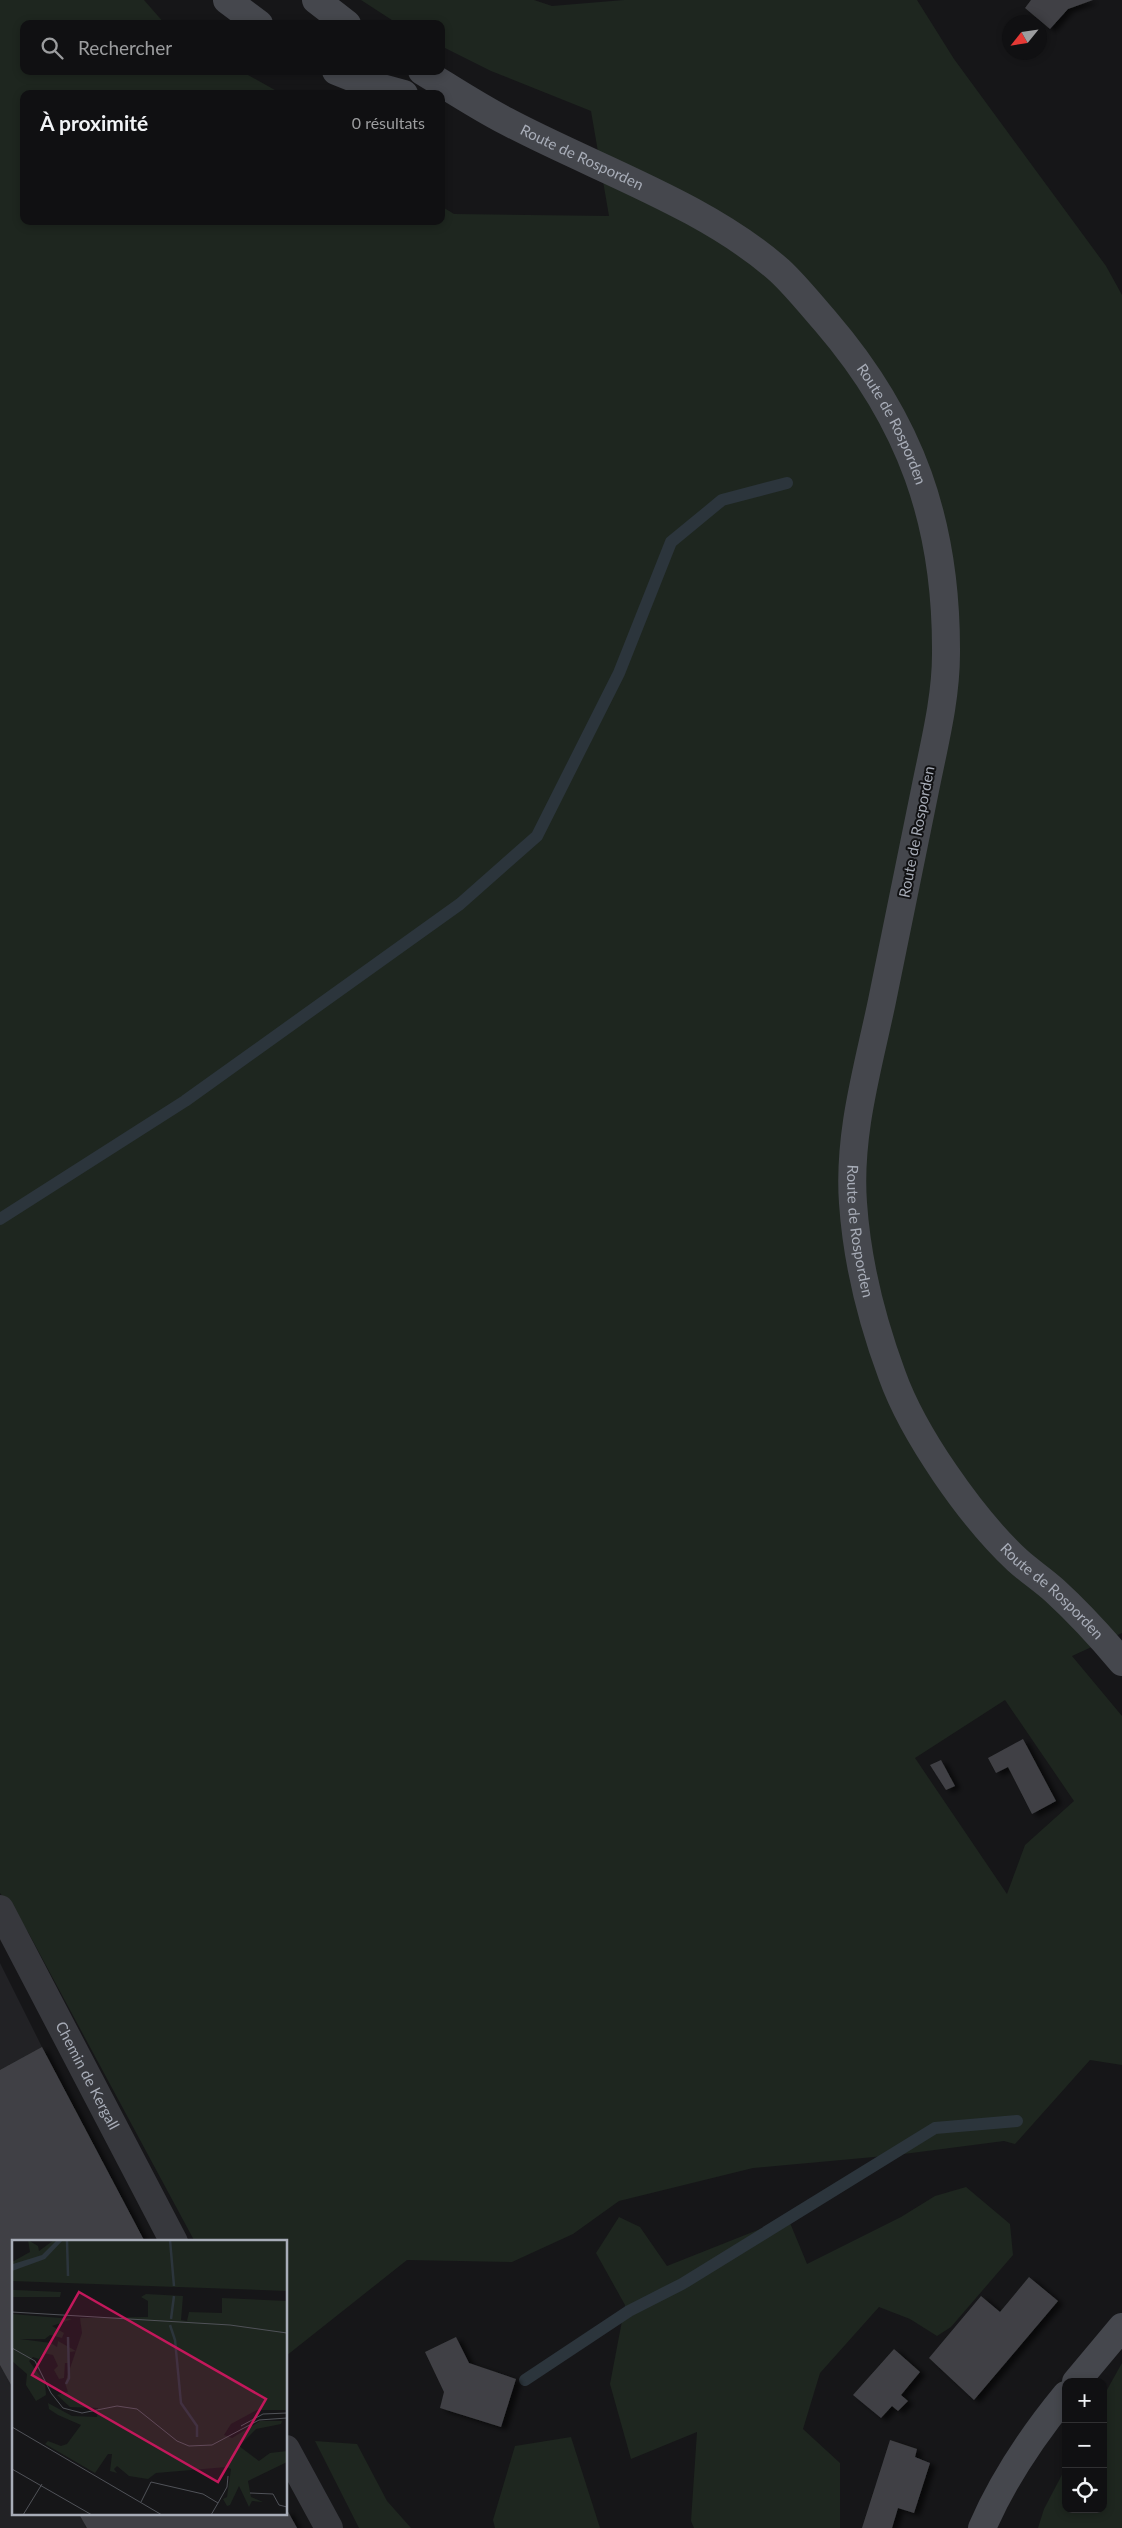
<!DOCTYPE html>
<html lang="fr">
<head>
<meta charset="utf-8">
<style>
  body { margin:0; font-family:Lato,sans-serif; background:#19191b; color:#f1f3f6 }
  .controls { position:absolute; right:15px; bottom:15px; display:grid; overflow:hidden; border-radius:10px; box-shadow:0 2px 8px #0003 }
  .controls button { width:45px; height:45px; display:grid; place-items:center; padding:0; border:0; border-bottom:1px solid #303032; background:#101012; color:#f1f3f6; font:25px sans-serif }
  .compass { position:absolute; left:1002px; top:15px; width:45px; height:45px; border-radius:50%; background:#101012; box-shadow:0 2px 8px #0003; rotate:240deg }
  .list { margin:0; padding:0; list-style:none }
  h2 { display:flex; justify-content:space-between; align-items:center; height:65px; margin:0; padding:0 20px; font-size:21px }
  h2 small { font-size:16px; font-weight:400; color:#9c9d9f }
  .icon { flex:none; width:28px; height:28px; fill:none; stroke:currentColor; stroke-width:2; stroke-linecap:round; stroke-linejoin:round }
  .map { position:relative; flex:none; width:1122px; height:2528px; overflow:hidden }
  .search { position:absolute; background:#101012; box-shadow:0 2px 8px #0003; left:20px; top:20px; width:425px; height:55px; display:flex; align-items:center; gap:12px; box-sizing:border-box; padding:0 18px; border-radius:10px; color:#9c9d9f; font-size:19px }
  .panel { position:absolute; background:#101012; box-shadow:0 2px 8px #0003; left:20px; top:90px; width:425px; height:135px; border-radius:10px }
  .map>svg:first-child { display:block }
  .built { fill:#222225 }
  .green { fill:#1e261f; fill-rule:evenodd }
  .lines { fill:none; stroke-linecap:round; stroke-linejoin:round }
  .stream { stroke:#2c353c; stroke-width:12 }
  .building { fill:#404145; filter:url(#shadow) }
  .minor { stroke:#37383d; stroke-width:28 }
  .secondary { stroke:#45474d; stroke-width:28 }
  .labels { text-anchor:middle; stroke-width:4; stroke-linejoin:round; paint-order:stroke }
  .street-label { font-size:15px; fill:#a8adb8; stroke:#111113 }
  .inset-river { fill:none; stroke:#2c353c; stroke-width:2.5 }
  .inset-road { fill:none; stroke:#505258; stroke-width:1 }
  .view { fill:#c2185b; fill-opacity:0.15; stroke:#c2185b; stroke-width:2.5 }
  .inset-edge { fill:none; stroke:#a8adb8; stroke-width:2.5 }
</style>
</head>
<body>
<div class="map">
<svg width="1122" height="2528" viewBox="0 0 1122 2528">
  <defs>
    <filter id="shadow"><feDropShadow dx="5.5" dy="3" stdDeviation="2.5" flood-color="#0009"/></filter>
  </defs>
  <rect width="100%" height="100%" fill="#161618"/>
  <path class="built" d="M0 1963 42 2047 14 2242V2514H286V2508L297 2528H0Z"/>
  <g class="green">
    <path d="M0 0H144L165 24H24V71H241L282 94H24V221H441V206L454 214 609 216 591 111 491 71 441 46V24H398L361 0H534L552 6 624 0H917L954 59 1106 266 1122 295V1633L1072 1656 1122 1716V2065L1090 2060 1015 2144 1004 2141 896 2155 753 2168 619 2201 573 2234 512 2262 407 2260 286 2356V2242H195L28 1932 0 1893ZM1005 1700 1074 1801 1025 1845 1007 1894 915 1758Z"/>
    <path d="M966 2187 1010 2224 1013 2255 951 2327 937 2336 910 2319 879 2307 820 2373 803 2429 840 2463V2528H694L691 2521 697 2432 631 2459 610 2384 625 2305 596 2253 619 2217 640 2227 667 2266 788 2218 807 2264 901 2217 935 2196Z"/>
    <path d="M1122 2363V2528H1038L1044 2509 1066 2467V2509H1103V2397Z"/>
    <path d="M571 2437 600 2528H495L493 2520 515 2446Z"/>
    <path d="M315 2441 357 2444 387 2501 411 2528H359Z"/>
  </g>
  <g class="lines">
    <g class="stream">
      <path d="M0 1219 185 1101 460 904 537 836 619 673 671 542 722 500 787 483"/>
      <path d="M525 2380 629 2311 682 2284 935 2128 1017 2121"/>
    </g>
  </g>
  <g class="building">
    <path d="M1031 0H1093L1068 9 1050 29 1025 8Z"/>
    <path d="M1023 1739 1056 1801 1032 1814 1008 1767 996 1773 988 1758Z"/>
    <path d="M941 1760 955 1786 946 1790 930 1765Z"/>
    <path d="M42 2047 145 2242H14V2390L0 2365V2070Z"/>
    <path d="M1029 2277 1058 2301 974 2400 929 2358 981 2296 1000 2312Z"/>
    <path d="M456 2337 469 2363 516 2379 501 2427 440 2408 444 2392 425 2352Z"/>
    <path d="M894 2349 920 2372 901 2395 908 2401 898 2411 892 2406 881 2418 853 2395Z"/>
    <path d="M890 2440 917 2449 915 2457 930 2463 914 2513 898 2508 892 2528H862Z"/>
    <path d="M286 2508 297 2528H87L79 2514H286Z"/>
  </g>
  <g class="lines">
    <g class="minor">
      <path id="s1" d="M0 1909 174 2242"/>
      <path d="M286 2449 329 2528"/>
    </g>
    <g class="secondary">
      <path d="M227 0 259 24"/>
      <path d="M316 0 347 24"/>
      <path d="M336 71 371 85 404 94"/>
      <path id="s2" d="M422 71C450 88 477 106 506 121 594 168 706 205 780 271 797 287 811 305 826 322 911 421 947 523 946 654 946 699 934 745 925 790 911 860 897 930 882 1001 868 1068 848 1134 853 1203 857 1261 872 1321 892 1375 913 1434 971 1517 1017 1560 1029 1571 1043 1580 1055 1591 1079 1613 1101 1637 1122 1662"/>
      <path d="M1076 2382 1122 2327"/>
      <path d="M982 2528C1003 2480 1033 2435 1066 2395"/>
    </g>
  </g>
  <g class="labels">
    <g class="street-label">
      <text dy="5" stroke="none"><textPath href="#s2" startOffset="182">Route de Rosporden</textPath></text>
      <text dy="5" stroke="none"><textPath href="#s2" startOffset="602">Route de Rosporden</textPath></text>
      <text transform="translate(917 832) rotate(-79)" y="5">Route de Rosporden</text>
      <text dy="5" stroke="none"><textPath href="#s2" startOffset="1428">Route de Rosporden</textPath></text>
      <text dy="5" stroke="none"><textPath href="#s2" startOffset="1848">Route de Rosporden</textPath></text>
      <text dy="5" stroke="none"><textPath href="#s1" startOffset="188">Chemin de Kergall</textPath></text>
    </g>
  </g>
  <g transform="translate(12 2240)">
    <rect width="275" height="275" fill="#161618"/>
    <path d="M16 0 26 6 27 11 42 0H275V51L0 41V22L18 12ZM0 50H3L49 52 48 57H0ZM134 54 171 56 169 80 175 81 177 72 210 73V58L275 61V170H245L219 184 212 195 220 198 248 181H270L269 184 244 189 227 206 247 221 258 213 275 211V222L236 241 239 257 251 262 240 261 237 267 227 246 218 265 215 266 211 259 215 257 219 229 215 227 144 233 136 239 117 236 105 226 102 229 105 233 98 231 100 214H96L83 233 33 204 36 201 49 206 55 204 69 185 46 175 37 169 36 163 60 176 85 177 86 168 58 167 45 155 56 152 53 143 70 93 68 78 136 77V61L129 57ZM0 74 60 79 40 86 52 93 50 98 38 95 33 99H8L39 103 45 107 46 101 64 111 58 112 57 123H53L52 138 47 139 42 130 46 126 41 115 31 113 27 119 21 117 17 121 33 143 34 155 24 161 14 145 15 134 0 121Z" fill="#1e261f"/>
    <path d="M45 0H51L33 19 0 31 1 24 30 15Z" fill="#2c353c"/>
    <path class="inset-river" d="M55 0 56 36M158 0 162 46M159 79 162 56M158 85 163 100 169 163 185 186V197M54 144 57 138 56 97"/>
    <path class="inset-road" d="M0 72 218 85 275 93M0 108 23 121 39 153 51 168 70 173 105 166 125 169 165 201 177 206 200 205 247 180 275 178M229 186 251 174 275 173M0 187 150 275M0 229 80 275M238 253 261 254 267 265 275 267M129 262 139 242 191 254 206 263 199 275M206 263 215 247 216 236M11 275 30 244"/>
    <path class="view" d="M67 52 254 159 206 242 20 135Z"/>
    <rect width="275" height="275" class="inset-edge"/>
  </g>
</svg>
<div class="controls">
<button>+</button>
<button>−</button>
<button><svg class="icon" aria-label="locate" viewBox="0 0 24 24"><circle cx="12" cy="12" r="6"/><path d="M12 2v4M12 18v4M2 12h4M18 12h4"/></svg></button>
</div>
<svg class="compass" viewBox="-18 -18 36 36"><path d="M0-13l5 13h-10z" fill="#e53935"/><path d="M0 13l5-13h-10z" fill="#9c9d9f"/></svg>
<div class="search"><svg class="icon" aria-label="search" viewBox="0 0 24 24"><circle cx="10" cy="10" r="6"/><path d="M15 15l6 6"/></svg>Rechercher</div>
<section class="panel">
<h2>À proximité<small>0 résultats</small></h2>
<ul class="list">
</ul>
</section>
</div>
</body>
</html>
